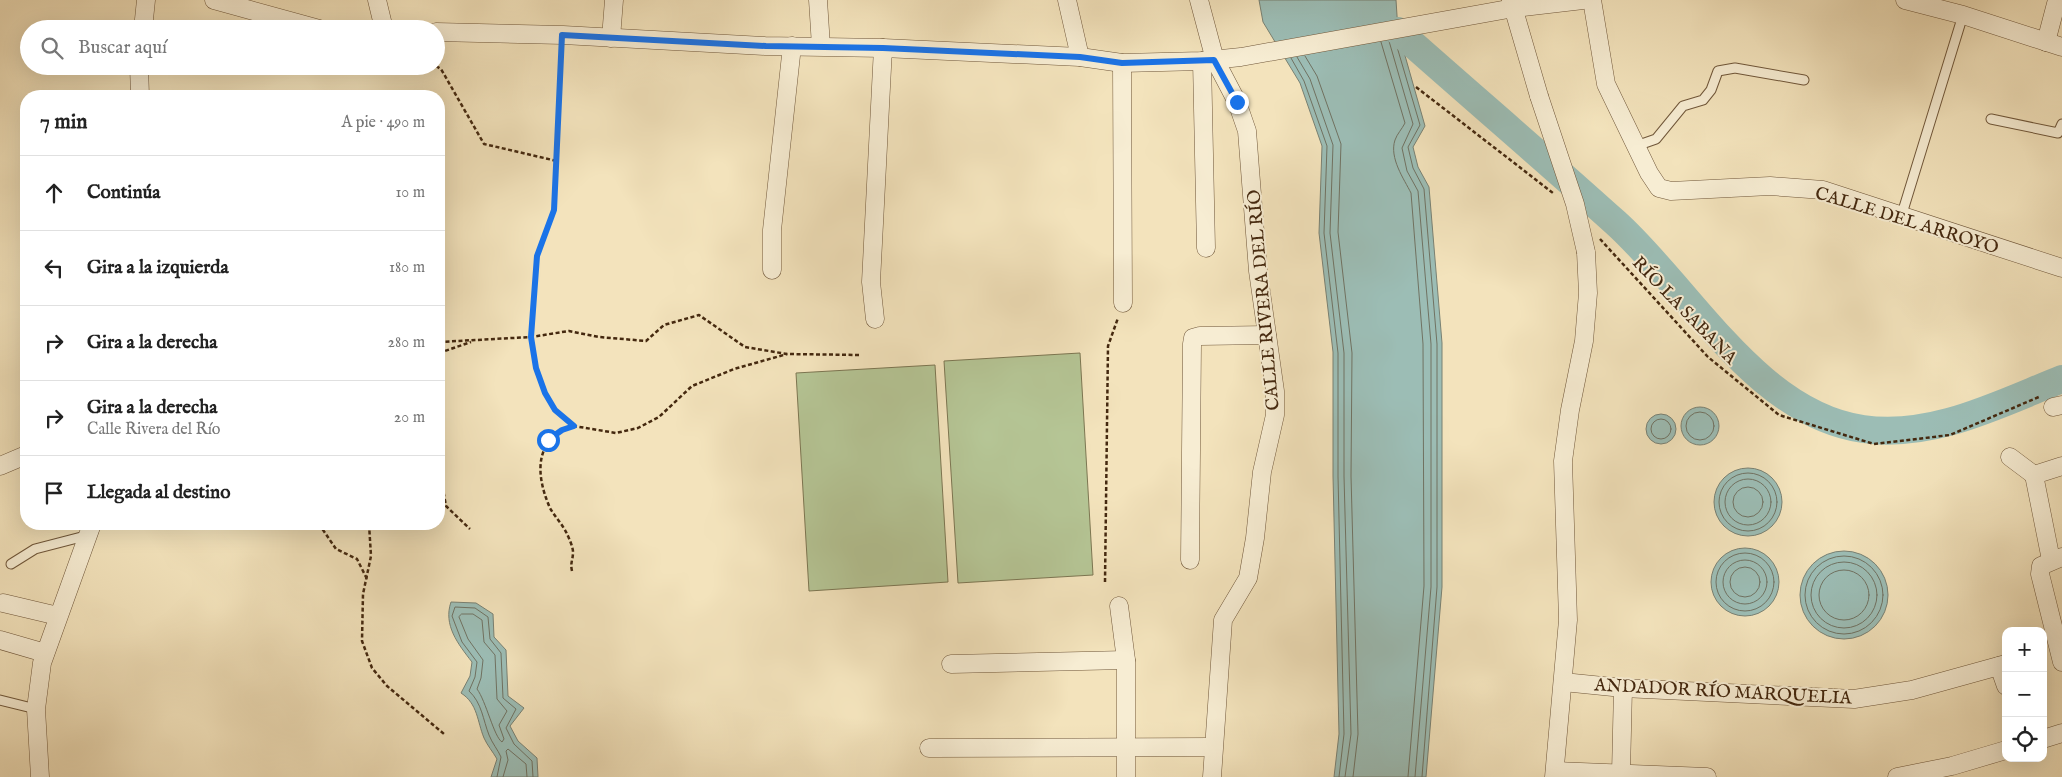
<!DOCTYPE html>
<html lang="es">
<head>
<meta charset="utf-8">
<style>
  body { margin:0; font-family:"IM FELL English",serif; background:#f6f6f6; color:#222 }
  .controls { position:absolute; right:15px; bottom:15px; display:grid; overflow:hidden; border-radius:10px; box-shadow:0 5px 20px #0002 }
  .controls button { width:45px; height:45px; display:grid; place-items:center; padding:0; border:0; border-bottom:1px solid #e0e0e0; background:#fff; color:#222; font:25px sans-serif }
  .stop { position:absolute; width:15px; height:15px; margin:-11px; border:4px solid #1a73e8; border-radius:50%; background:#fff }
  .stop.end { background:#1a73e8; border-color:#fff; box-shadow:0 1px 5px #0008 }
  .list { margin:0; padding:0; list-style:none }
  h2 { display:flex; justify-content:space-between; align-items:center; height:65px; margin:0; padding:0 20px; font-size:21px }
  h2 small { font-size:16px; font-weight:400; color:#767676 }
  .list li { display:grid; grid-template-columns:32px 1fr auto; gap:15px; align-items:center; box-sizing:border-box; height:75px; padding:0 20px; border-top:1px solid #e0e0e0 }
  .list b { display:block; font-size:19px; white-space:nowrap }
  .list p { margin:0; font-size:16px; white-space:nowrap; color:#767676 }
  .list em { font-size:16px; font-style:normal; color:#767676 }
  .icon { flex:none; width:28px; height:28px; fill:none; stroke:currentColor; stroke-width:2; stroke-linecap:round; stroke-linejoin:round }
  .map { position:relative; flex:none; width:2062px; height:777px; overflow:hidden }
  .search { position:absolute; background:#fff; box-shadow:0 5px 20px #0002; left:20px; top:20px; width:425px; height:55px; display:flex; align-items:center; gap:12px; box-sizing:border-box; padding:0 18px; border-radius:28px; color:#767676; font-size:19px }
  .panel { position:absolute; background:#fff; box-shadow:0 5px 20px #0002; left:20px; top:90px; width:425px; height:440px; border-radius:20px }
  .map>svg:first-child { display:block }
  .green { fill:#b5c595; stroke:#7c7652 }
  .water { fill:#9cbdb5; stroke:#798173 }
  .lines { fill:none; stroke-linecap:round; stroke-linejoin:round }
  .shore { stroke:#707262; stroke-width:1 }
  .river { stroke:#9cbdb5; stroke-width:28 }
  .service-casing { stroke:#70573a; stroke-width:11 }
  .minor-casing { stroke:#70573a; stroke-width:19 }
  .path { stroke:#44280f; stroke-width:2.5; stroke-dasharray:4 2.5; stroke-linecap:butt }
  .service { stroke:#f7edd3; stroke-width:9 }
  .minor { stroke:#f7edd3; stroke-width:18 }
  .minor-bridge-casing { stroke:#70573a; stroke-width:19; stroke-linecap:butt }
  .minor-bridge { stroke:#f7edd3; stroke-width:18 }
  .route { stroke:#1a73e8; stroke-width:6 }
  .labels { text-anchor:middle; stroke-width:4; stroke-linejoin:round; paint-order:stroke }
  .street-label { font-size:18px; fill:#44280f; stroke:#f7edd3 }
</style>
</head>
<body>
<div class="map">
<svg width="2062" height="777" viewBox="0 0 2062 777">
  <rect width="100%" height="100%" fill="#f3e3bc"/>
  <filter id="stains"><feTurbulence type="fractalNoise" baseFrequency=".004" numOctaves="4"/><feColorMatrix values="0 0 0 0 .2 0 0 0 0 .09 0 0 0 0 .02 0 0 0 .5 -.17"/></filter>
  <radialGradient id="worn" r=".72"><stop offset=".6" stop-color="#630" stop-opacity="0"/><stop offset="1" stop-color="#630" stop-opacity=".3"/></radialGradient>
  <g class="green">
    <path d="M1080 353 1093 575 958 583 944 361Z"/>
    <path d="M935 365 948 582 809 591 796 373Z"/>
  </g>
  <g class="water">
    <path d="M1259 0H1396L1398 31 1425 126 1413 147 1418 167 1429 187 1442 343V587L1426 777H1334L1339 734 1333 476V352L1319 233 1322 146 1300 83 1263 22Z"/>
    <circle cx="1700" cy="426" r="19"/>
    <circle cx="1661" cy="429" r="15"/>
    <circle cx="1748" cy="502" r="34"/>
    <circle cx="1745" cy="582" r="34"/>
    <circle cx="1844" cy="595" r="44"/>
    <path d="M451 602 476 603 493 614 494 637 506 650 508 696 524 708 510 726 518 741 537 758 538 777H491L497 759C493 752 487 745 484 738 477 721 478 704 461 693L470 676 472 662C458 644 443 625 451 602Z"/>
  </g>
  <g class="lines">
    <g class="shore">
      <path d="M1395 40 1420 125 1408 147 1413 168 1424 189 1437 344V587L1422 777"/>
      <path d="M1389 41 1413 124 1402 148 1407 171 1418 191 1431 344V587L1415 777"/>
      <path d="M1381 42 1405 123C1402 129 1397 134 1395 140 1389 158 1404 179 1411 193L1423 344 1424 586 1408 777"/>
      <path d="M1305 56 1317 76 1341 144 1338 232 1352 353 1351 476 1358 734 1353 777"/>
      <path d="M1297 57 1310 79 1333 145 1330 233 1344 353V476L1351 734 1345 777"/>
      <path d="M1291 58 1304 81 1327 146 1324 233 1338 353V476L1344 734 1339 777"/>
      <circle cx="1700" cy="426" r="14"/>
      <circle cx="1661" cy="429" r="10"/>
      <circle cx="1748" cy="502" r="29"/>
      <circle cx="1748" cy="502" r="23"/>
      <circle cx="1748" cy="502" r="15"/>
      <circle cx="1745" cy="582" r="29"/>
      <circle cx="1844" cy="595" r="39"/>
      <circle cx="1745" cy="582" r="22"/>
      <circle cx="1844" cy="595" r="33"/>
      <circle cx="1745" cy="582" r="15"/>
      <circle cx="1844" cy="595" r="25"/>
      <path d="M462 614H473L482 620 484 642 495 655 497 699 507 711 499 725 504 739 502 742C494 737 486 701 477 689L481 678 483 660 468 639 459 617Z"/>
      <path d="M497 777 501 757C498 750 492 743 489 735 483 720 482 703 469 691L475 677 477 662 462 642 452 616 455 607 475 608 488 617 490 639 501 653 503 698 516 709 506 728 514 744 532 761 533 777"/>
      <path d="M503 777 508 760 506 751 508 749 526 764 527 777"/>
    </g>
    <path class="river" d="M1398 31C1470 95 1544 158 1616 223 1690 290 1757 414 1863 429 1933 439 1999 404 2062 379"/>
    <defs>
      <g id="service">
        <path d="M1991 119 2058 133 2062 124"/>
        <path d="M1636 146 1656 139 1683 106 1703 100 1711 90 1718 71 1735 68 1804 80"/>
        <path d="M1901 217 1963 15"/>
        <path d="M11 564 35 549 89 535"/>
        <path d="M0 700 36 709"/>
      </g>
      <g id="minor">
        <path d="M214 0 319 29"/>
        <path d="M377 0 384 29"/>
        <path d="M818 0 821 46"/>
        <path d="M1067 0 1080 57"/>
        <path d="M1199 0 1215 60 1237 102 1247 131 1258 271 1275 391V415L1262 472 1255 538 1248 578 1223 620 1212 777"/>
        <path d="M1511 0 1539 96"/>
        <path d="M1592 0 1606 84 1649 173 1659 188 1671 191 1770 186 1823 190 2062 268"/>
        <path d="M1905 0 1963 15 2062 47"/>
        <path d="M143 29 146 0"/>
        <path d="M436 32 563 35 765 46 883 48 1080 57 1122 63 1202 61 1241 57 1514 8 1583 0"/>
        <path d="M611 38 614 0"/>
        <path d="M2046 42 2057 0"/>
        <path d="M1202 61 1206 248"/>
        <path d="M1122 63 1123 303"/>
        <path d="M139 66 140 96"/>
        <path d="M772 270V230L792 46"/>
        <path d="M875 319 871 282 883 48"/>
        <path d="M2053 407 2062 405"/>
        <path d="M2010 457 2034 475"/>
        <path d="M0 466 26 455"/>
        <path d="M2034 475 2051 560"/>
        <path d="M2034 475 2062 466"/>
        <path d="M2062 557 2041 566 2040 574 2062 662"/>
        <path d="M1190 560 1192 344 1193 338 1200 336 1267 335"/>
        <path d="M3 603 58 616"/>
        <path d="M1119 606 1126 660V777"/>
        <path d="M0 640 45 653"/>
        <path d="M951 664 1126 660"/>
        <path d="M1999 666 2006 686"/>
        <path d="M1563 682 1623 688 1854 699 1912 690 2006 664"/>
        <path d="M2043 739 2062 733"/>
        <path d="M929 748 1212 747"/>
        <path d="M1555 771 1707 777"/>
        <path d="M1621 773 1623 688"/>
        <path d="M40 777 36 709 42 663 92 524"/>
        <path d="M1554 777 1568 620 1563 461 1570 410 1584 341 1588 293 1586 252"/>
        <path d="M1897 777 1952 766 2006 750"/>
      </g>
    </defs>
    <use href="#service" class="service-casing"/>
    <use href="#minor" class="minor-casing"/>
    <g class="path">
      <path d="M562 52 554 210 537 256 531 337 536 368 545 393 555 410 574 426 616 433 638 428 659 417 692 386 734 369 787 354"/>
      <path d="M436 66 441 69 484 144 557 161"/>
      <path d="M1416 87 1553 193"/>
      <path d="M1600 239 1708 357 1779 415 1874 444 1950 435 2041 396"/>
      <path d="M439 342 531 337 569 331 599 337 646 341 664 325 699 315 745 347 787 354 861 355"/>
      <path d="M439 353 471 342"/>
      <path d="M439 413 442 449 439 464"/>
      <path d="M439 467 446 506 470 529"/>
      <path d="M319 524 336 549 357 559 367 579"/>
      <path d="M369 524 371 556 363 594 362 641 372 668 387 686 444 734"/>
      <path d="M572 571C570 563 573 560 573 552 573 547 569 538 567 534 563 525 555 517 550 508 535 474 534 438 574 426"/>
      <path d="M1105 582 1108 346 1118 318"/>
    </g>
    <use href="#service" class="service"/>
    <use href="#minor" class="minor"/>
    <defs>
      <path id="minor-bridge" d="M1539 96 1575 204 1586 252"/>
    </defs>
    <use href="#minor-bridge" class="minor-bridge-casing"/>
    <use href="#minor-bridge" class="minor-bridge"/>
  </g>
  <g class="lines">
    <path class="route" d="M548 440 562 430 574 426 555 410 545 393 536 368 531 337 537 256 554 210 562 35 766 46 883 48 1080 57 1122 63 1214 60 1237 102"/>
  </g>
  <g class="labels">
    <g class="street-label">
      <text transform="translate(1907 220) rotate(17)" y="6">CALLE DEL ARROYO</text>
      <text transform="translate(1263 300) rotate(-95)" y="6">CALLE RIVERA DEL RÍO</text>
      <text transform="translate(1685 310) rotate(46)" y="6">RÍO LA SABANA</text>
      <text transform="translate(1723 691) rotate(3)" y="6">ANDADOR RÍO MARQUELIA</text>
    </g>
  </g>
  <rect width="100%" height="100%" filter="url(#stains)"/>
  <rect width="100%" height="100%" fill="url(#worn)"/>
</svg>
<div class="controls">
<button>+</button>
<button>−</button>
<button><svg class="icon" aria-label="locate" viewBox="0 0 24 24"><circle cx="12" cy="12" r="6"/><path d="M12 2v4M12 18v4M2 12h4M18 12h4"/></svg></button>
</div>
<div class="stop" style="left:548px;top:440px"></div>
<div class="stop end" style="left:1237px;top:102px"></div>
<div class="search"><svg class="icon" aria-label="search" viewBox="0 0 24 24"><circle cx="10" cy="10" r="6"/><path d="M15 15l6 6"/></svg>Buscar aquí</div>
<section class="panel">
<h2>7 min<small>A pie · 490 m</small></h2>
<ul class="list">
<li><svg class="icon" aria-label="ahead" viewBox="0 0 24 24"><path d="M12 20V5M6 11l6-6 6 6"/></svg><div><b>Continúa</b></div><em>10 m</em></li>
<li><svg class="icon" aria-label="left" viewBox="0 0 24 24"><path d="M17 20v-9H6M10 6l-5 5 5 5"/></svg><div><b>Gira a la izquierda</b></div><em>180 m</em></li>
<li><svg class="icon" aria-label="right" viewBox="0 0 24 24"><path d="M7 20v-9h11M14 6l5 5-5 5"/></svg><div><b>Gira a la derecha</b></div><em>280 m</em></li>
<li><svg class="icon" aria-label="right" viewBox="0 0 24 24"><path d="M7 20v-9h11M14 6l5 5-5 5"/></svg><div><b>Gira a la derecha</b><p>Calle Rivera del Río</p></div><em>20 m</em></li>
<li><svg class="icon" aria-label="arrive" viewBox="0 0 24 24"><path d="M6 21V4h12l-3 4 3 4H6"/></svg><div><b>Llegada al destino</b></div></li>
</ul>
</section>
</div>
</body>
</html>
